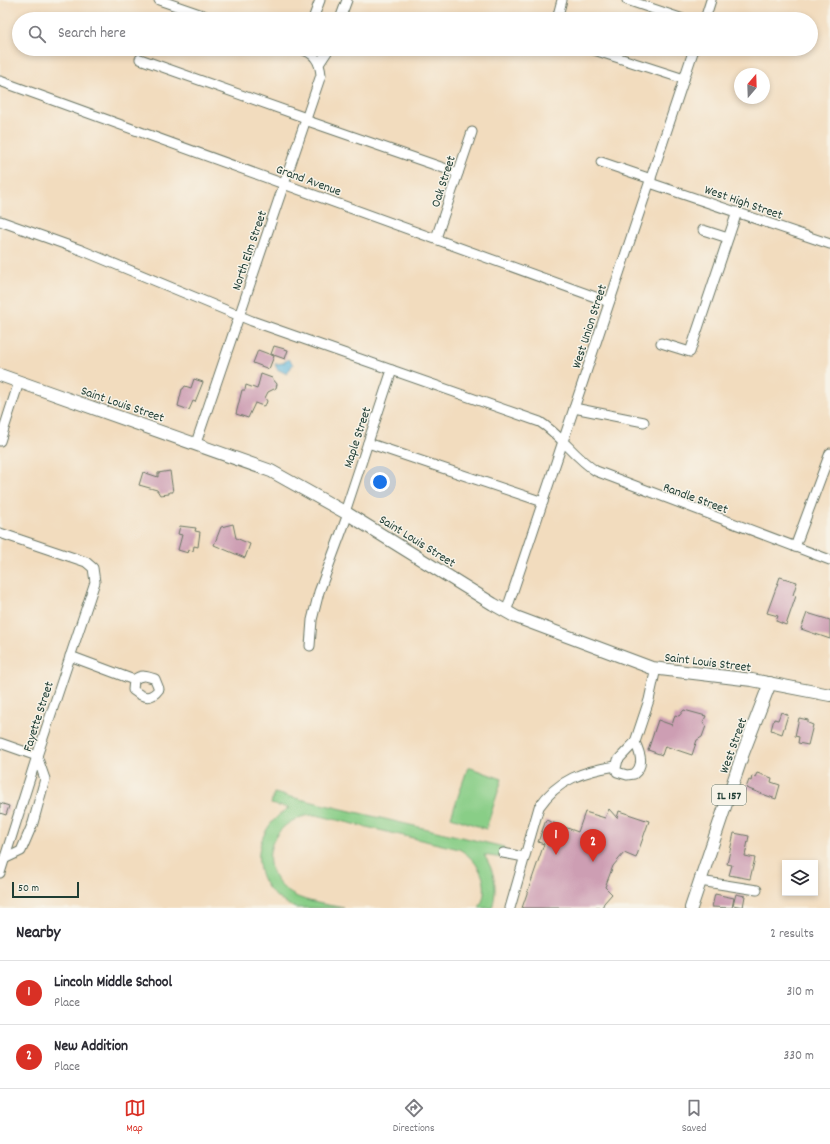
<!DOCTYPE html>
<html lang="en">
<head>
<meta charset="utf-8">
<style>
  body { margin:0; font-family:Dekko,sans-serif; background:#f7f7f7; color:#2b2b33 }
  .controls { position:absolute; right:12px; bottom:12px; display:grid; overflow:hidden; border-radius:0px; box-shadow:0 2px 6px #0003 }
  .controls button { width:36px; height:36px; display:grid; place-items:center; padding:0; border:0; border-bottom:1px solid #e1e1e2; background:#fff; color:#2b2b33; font:20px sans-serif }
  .compass { position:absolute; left:734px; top:68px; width:36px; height:36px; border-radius:50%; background:#fff; box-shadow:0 2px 6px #0003; rotate:19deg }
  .scale { position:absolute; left:12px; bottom:10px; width:67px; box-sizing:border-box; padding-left:4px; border:2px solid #1f3d34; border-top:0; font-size:11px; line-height:14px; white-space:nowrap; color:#1f3d34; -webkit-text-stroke:3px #f7f3e8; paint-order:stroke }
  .you { position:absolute; left:380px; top:482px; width:14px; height:14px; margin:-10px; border:3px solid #fff; border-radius:50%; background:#1a73e8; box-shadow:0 0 0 6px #1a73e833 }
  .badge { display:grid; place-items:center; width:26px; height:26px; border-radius:50%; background:#d93025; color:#fff; font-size:13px; font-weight:700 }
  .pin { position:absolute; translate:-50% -33px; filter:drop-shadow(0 1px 2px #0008) }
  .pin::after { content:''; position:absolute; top:21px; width:14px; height:12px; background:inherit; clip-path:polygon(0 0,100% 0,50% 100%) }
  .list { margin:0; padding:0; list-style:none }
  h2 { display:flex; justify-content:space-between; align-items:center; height:52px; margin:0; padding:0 16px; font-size:17px }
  h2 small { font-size:13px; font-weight:400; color:#7c7c81 }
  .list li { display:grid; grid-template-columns:26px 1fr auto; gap:12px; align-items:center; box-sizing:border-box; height:64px; padding:0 16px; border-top:1px solid #e1e1e2 }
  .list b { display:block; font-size:15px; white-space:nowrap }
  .list p { margin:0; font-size:13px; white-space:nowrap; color:#7c7c81 }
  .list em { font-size:13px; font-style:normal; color:#7c7c81 }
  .icon { flex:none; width:22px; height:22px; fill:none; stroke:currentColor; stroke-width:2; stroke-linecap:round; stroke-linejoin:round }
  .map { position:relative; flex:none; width:830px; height:908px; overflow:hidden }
  .search { position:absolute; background:#fff; box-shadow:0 2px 6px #0003; left:12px; right:12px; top:12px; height:44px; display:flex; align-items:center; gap:10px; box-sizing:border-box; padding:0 14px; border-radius:22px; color:#7c7c81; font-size:15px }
  .sheet { height:180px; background:#fff }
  nav { display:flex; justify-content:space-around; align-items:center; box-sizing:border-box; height:56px; border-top:1px solid #e1e1e2; background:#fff; font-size:11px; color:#7c7c81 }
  nav a { display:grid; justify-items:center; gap:2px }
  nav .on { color:#d93025 }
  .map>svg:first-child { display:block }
  .green { fill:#89ce87; stroke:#54865e }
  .water { fill:#5db5da; stroke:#3e7987 }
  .building { fill:#cd9eb3 }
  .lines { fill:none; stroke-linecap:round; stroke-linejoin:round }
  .minor-casing { stroke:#697564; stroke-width:11 }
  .major-casing { stroke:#697564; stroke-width:14 }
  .minor { stroke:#fff; stroke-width:9 }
  .major { stroke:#fff; stroke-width:12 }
  .labels { text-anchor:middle; stroke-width:3; stroke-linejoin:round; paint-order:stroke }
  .shield { fill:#f7f3e8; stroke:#60746a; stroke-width:1 }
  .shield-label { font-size:12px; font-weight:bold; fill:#1f3d34 }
  .street-label { font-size:13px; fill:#1f3d34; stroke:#f7f3e8 }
</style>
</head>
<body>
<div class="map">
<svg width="830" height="908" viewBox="0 0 830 908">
  <rect width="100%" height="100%" fill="#f7f3e8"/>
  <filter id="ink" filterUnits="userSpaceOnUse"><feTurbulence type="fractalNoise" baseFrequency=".025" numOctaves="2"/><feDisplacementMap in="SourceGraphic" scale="8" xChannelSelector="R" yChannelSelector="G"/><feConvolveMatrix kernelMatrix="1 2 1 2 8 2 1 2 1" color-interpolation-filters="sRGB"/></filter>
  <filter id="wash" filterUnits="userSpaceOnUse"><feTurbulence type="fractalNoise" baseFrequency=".012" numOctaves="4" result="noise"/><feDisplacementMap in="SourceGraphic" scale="16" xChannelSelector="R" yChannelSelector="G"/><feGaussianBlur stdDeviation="0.9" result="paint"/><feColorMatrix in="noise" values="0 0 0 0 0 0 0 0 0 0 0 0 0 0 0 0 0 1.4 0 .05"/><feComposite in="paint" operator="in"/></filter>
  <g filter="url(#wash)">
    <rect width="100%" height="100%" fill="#f2dcbe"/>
    <g class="green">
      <path d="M468 767 502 779 486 829 451 817Z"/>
      <path d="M274 793 504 847 502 858 484 855C495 872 498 888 492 908H479C492 886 480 861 459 849L316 815C275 815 252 862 286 890 300 902 325 904 344 908H296C248 890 247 833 289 808L271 804Z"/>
    </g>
    <path class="water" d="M288 359 293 364 287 374 277 369 275 364 283 363Z"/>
    <g id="blocks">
      <g class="building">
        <path d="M274 346 288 350 285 359 271 354Z"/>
        <path d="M258 350 274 356 269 369 253 363Z"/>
        <path d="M261 374 272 378 277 384 276 388 268 392 265 398 267 401 266 404 263 406 255 403 248 418 236 414 242 390H245L246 385 257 389Z"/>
        <path d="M194 379 203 382 195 402 193 401 189 410 178 406 182 389H183L185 386 191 388Z"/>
        <path d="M170 471 173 492H169V494L160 495 157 490 139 485 143 472 158 477V473Z"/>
        <path d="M233 524 236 538 250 544 245 558 214 545 221 527Z"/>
        <path d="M180 526 196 528 195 531 200 532 198 547 194 546 193 551 189 550 188 553 178 550 182 535 178 534Z"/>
        <path d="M780 577 797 582 793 595 796 596 786 625 776 621 778 616 767 613Z"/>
        <path d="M807 613 830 620V639L801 629Z"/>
        <path d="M684 710 706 716 703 722 706 726 702 737 697 740 692 755 665 746 662 755 648 750 658 720 672 725 675 715 679 716Z"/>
        <path d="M781 712 788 715 782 734 771 730 774 719 778 720Z"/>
        <path d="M799 718 808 720V723L813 725 808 745 798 743 799 737 795 736Z"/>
        <path d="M757 773 772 778 771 782 780 785 776 799 746 788 749 780 751 781 752 776 755 777Z"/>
        <path d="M0 803 9 806 6 815 0 813Z"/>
        <path d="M609 809 617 818 619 811 649 821 636 858 624 853 613 866 605 887 612 894 604 903 602 908H522L544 844 538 842 546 820 578 832 585 812 605 818Z"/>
        <path d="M734 833 749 836 745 856 755 858 750 879 729 875 732 865 727 864Z"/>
        <path d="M715 894 734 898 732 908 712 907Z"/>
        <path d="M736 894 745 896 743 907 733 905Z"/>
      </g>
    </g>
  </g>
  <g filter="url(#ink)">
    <use href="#blocks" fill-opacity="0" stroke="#697564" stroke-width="1"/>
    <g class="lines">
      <defs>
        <g id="minor">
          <path d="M159 0 214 19"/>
          <path d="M627 0 683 19"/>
          <path d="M313 19 320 0"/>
          <path d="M340 19 347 0"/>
          <path d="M557 19 562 0"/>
          <path d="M705 19 711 0"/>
          <path d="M591 49 684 79"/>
          <path d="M140 59 306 118"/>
          <path d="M319 64 329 49"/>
          <path d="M0 81 609 302"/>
          <path d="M305 120 458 173"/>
          <path d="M601 162 651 179"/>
          <path d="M650 183 830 244"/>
          <path d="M0 221 81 250 252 321 540 422C561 435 575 458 596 471L830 560"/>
          <path d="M703 230 728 238"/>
          <path d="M436 238 472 132"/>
          <path d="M661 343 690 352 737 212"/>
          <path d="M574 408 644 422"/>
          <path d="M0 441 19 382"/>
          <path d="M196 443 321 75C320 61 314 53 301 49"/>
          <path d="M368 443 543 502"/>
          <path d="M345 512 392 370"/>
          <path d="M0 533 86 562 93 568 95 582 37 756 0 873"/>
          <path d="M795 547 830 453"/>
          <path d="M506 612 694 49"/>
          <path d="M310 646 312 620 319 592 348 514"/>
          <path d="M70 656 134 680 133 690C143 698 151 700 159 689L155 679C147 676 141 674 134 680"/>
          <path d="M635 742C640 753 645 765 634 774L627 775 617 772 616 768 618 760 635 742 649 700 656 668"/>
          <path d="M0 743 37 756 45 779 33 823 21 851 4 859"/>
          <path d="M503 853 524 857"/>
          <path d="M700 881 757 890"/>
          <path d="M510 908 539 807C558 779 584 771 616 766"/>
        </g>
        <g id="major">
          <path d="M0 375 271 471 348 514 493 604 516 617 652 668 752 680 830 695"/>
          <path d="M691 908 743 753 770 683"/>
        </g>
      </defs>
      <use href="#minor" class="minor-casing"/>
      <use href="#major" class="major-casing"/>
      <use href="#minor" class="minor"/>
      <use href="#major" class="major"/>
    </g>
  </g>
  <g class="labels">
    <rect class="shield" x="712" y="785" width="34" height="20" rx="3"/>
    <g class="shield-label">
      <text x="729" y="799">IL 157</text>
    </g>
    <g class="street-label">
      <text transform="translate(309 179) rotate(20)" y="5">Grand Avenue</text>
      <text transform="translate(442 181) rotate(-72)" y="5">Oak Street</text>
      <text transform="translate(744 201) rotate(19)" y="5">West High Street</text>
      <text transform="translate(248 250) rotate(-71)" y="5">North Elm Street</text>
      <text transform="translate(588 326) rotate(-72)" y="5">West Union Street</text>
      <text transform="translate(123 403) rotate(19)" y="5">Saint Louis Street</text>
      <text transform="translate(356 437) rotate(-72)" y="5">Maple Street</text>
      <text transform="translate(696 497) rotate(20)" y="5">Randle Street</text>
      <text transform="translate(418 540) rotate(32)" y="5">Saint Louis Street</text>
      <text transform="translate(708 661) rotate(7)" y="5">Saint Louis Street</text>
      <text transform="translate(37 716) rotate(-72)" y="5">Fayette Street</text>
      <text transform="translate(732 745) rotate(-70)" y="5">West Street</text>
    </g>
  </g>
</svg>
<div class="controls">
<button><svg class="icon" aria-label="layers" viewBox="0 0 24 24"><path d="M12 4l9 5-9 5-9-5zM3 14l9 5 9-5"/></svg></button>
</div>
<svg class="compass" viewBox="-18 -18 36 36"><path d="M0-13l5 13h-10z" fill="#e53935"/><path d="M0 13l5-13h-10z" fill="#7c7c81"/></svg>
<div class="scale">50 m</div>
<div class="you"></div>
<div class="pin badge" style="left:556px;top:855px">1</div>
<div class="pin badge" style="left:593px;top:862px">2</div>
<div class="search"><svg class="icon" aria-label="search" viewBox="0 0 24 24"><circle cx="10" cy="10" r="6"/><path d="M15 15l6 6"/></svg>Search here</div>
</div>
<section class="sheet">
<h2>Nearby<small>2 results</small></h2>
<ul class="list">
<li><span class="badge">1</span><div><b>Lincoln Middle School</b><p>Place</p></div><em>310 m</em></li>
<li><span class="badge">2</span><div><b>New Addition</b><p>Place</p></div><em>330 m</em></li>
</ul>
</section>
<nav>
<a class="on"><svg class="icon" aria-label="map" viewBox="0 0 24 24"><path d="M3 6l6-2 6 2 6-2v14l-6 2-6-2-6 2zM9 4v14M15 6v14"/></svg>Map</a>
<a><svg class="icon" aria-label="directions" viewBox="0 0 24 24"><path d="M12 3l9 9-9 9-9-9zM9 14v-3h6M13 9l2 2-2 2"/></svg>Directions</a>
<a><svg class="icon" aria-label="saved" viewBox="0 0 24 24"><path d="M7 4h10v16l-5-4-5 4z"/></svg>Saved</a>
</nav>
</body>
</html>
